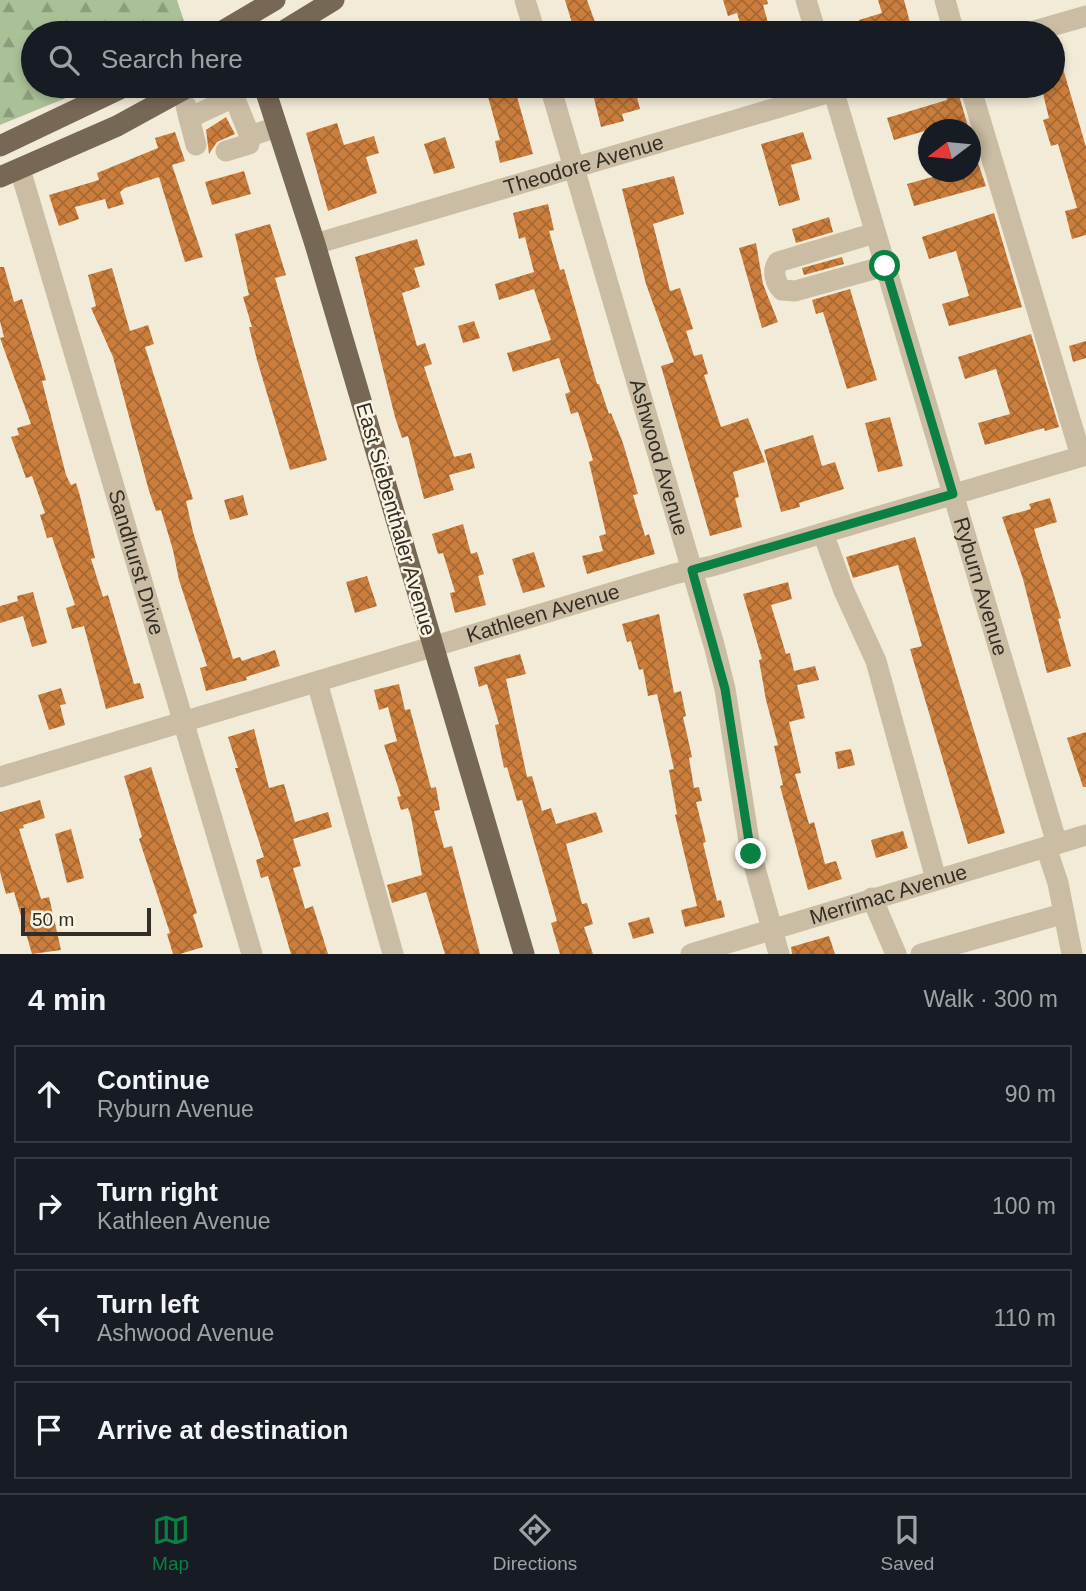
<!DOCTYPE html>
<html lang="en">
<head>
<meta charset="utf-8">
<style>
  body { margin:0; font-family:Helvetica,sans-serif; background:#20242c; color:#f1f3f6 }
  .compass { position:absolute; left:918px; top:119px; width:63px; height:63px; border-radius:50%; background:#171b24; box-shadow:0 4px 10px #0003; rotate:254deg }
  .scale { position:absolute; left:21px; bottom:18px; width:130px; box-sizing:border-box; padding-left:7px; border:4px solid #342d25; border-top:0; font-size:19px; line-height:24px; white-space:nowrap; color:#342d25; -webkit-text-stroke:5px #f9f4e3; paint-order:stroke }
  .stop { position:absolute; width:21px; height:21px; margin:-16px; border:5px solid #0b8043; border-radius:50%; background:#fff }
  .stop.end { background:#0b8043; border-color:#fff; box-shadow:0 2px 7px #0008 }
  .list { margin:0; padding:0; list-style:none }
  h2 { display:flex; justify-content:space-between; align-items:center; height:91px; margin:0; padding:0 28px; font-size:30px }
  h2 small { font-size:23px; font-weight:400; color:#9ea1a6 }
  .list li { display:grid; grid-template-columns:46px 1fr auto; gap:21px; align-items:center; box-sizing:border-box; height:98px; margin:0 14px 14px; padding:0 14px; border:2px solid #363941; border-radius:0px }
  .list b { display:block; font-size:26px; white-space:nowrap }
  .list p { margin:0; font-size:23px; white-space:nowrap; color:#9ea1a6 }
  .list em { font-size:23px; font-style:normal; color:#9ea1a6 }
  .icon { flex:none; width:38px; height:38px; fill:none; stroke:currentColor; stroke-width:2; stroke-linecap:round; stroke-linejoin:round }
  .map { position:relative; flex:none; width:1086px; height:954px; overflow:hidden }
  .search { position:absolute; background:#171b24; box-shadow:0 4px 10px #0003; left:21px; right:21px; top:21px; height:77px; display:flex; align-items:center; gap:18px; box-sizing:border-box; padding:0 24px; border-radius:38px; color:#9ea1a6; font-size:26px }
  .sheet { height:539px; background:#171b24 }
  nav { display:flex; justify-content:space-around; align-items:center; box-sizing:border-box; height:98px; border-top:2px solid #363941; background:#171b24; font-size:19px; color:#9ea1a6 }
  nav a { display:grid; justify-items:center; gap:4px }
  nav .on { color:#0b8043 }
  .map>svg:first-child { display:block }
  .forest { fill:url(#forest-firs) }
  .building { fill:url(#building-cross-hatch) }
  .lines { fill:none; stroke-linecap:round; stroke-linejoin:round }
  .minor { stroke:#cabda3; stroke-width:21 }
  .major { stroke:#776855; stroke-width:21 }
  .route { stroke:#0b8043; stroke-width:9 }
  .labels { text-anchor:middle; stroke-width:5; stroke-linejoin:round; paint-order:stroke }
  .street-label { font-size:21px; fill:#342d25; stroke:#f9f4e3 }
</style>
</head>
<body>
<div class="map">
<svg width="1086" height="954" viewBox="0 0 1086 954">
  <defs>
    <pattern id="forest-firs" width="22" height="20" patternUnits="userSpaceOnUse" patternTransform="scale(1.75)"><rect width="22" height="20" fill="#aac197"/><path d="M5 1l3.5 6h-7zM16 11l3.5 6h-7z" fill="#8b9d7b"/></pattern>
    <pattern id="building-cross-hatch" width="8" height="8" patternUnits="userSpaceOnUse" patternTransform="scale(1.75)"><rect width="8" height="8" fill="#cb7e3c"/><path d="M0 0l8 8M0 8l8-8" fill="none" stroke="#a66832"/></pattern>
  </defs>
  <rect width="100%" height="100%" fill="#f2ebd7"/>
  <path class="forest" d="M0 0H177L184 21V32L33 33V86H95L0 125Z"/>
  <g class="building">
    <path d="M565 0H587L599 33H575Z"/>
    <path d="M723 0H767L768 4 763 5 771 33H743L737 13 728 16Z"/>
    <path d="M878 0H904L912 30 900 33H863L859 20 882 13Z"/>
    <path d="M1057 48 1086 147V235L1072 239 1065 211 1077 208 1058 144 1051 146 1043 120 1049 118 1041 86H1053V49Z"/>
    <path d="M485 86H514L533 154 500 163 495 141 500 140Z"/>
    <path d="M591 86H634L640 109 622 114 624 121 601 127Z"/>
    <path d="M958 92 969 130H928L894 140 887 118 947 100 946 95Z"/>
    <path d="M226 117 235 134 217 142 209 154 206 130Z"/>
    <path d="M337 123 344 145 374 136 379 153 366 157 377 193 328 211 306 133Z"/>
    <path d="M175 132 185 161 172 165 203 257 185 262 159 177 125 188 120 192 124 204 108 209 105 199 75 207 79 219 59 226 49 195 99 180 97 173 158 148 155 138Z"/>
    <path d="M803 132 812 159 791 165 800 200 779 206 761 144Z"/>
    <path d="M445 137 455 168 434 174 424 144Z"/>
    <path d="M970 140 986 186 914 206 907 184 936 176 934 172H970Z"/>
    <path d="M244 171 251 194 212 205 205 182Z"/>
    <path d="M674 176 684 214 653 224 670 291 680 288 693 329 686 331 694 356 702 354 708 374 704 375 721 427 748 418 765 462 733 472 739 497 735 498 742 527 710 536 661 366 674 362 646 284 622 189Z"/>
    <path d="M548 204 554 230 549 231 560 270 564 269 597 384H599L609 414 611 413 623 443 638 494 633 495 645 536 649 534 655 554 587 574 582 556 603 551 599 536 606 534 589 462 593 460 578 412 571 414 565 394 570 392 559 358 513 372 507 353 551 340 534 289 499 300 495 284 534 272 525 237 519 239 513 213Z"/>
    <path d="M994 213 1022 307 949 326 942 304 969 296 956 251 929 259 922 237Z"/>
    <path d="M829 217 833 232 796 243 792 229Z"/>
    <path d="M270 224 286 275 275 278 327 460 290 470 257 360 249 327H252L243 297 249 295 235 234Z"/>
    <path d="M417 239 425 265 414 268 420 287 402 293 417 346 425 343 432 364 424 367 454 457 471 453 475 468 449 475 454 490 424 499 408 436 402 438 395 417 355 257Z"/>
    <path d="M756 243 763 284 778 322 762 328 739 248Z"/>
    <path d="M842 257 844 264 804 275 802 268Z"/>
    <path d="M0 267H4L14 302 22 299 46 380 42 381 66 475 71 485 76 483 80 496 95 558 91 559 103 597 108 595 134 684 140 683 144 698 106 709 84 626 72 629 66 608 75 605 52 537 47 538 40 515 45 513 32 476 26 478 11 437 19 435 17 428 31 424 0 338 4 337 0 321Z"/>
    <path d="M112 268 130 331 148 325 154 344 145 347 193 499 186 501 193 532 233 659 240 657 242 661 275 650 280 666 246 677 247 680 206 691 200 668 207 666 179 580 173 550 161 510 156 511 149 491 113 357 91 308 96 306 88 275Z"/>
    <path d="M850 289 877 380 847 389 823 312 816 314 812 300Z"/>
    <path d="M474 321 480 338 463 343 458 326Z"/>
    <path d="M1031 334 1059 427 1045 431 1044 428 985 445 978 423 1010 414 996 369 965 379 958 357Z"/>
    <path d="M1086 341V358L1073 362 1069 346Z"/>
    <path d="M890 417 903 466 878 472 865 423Z"/>
    <path d="M813 435 822 466 835 462 844 489 799 503 800 507 781 512 764 450Z"/>
    <path d="M243 495 248 515 230 520 224 500Z"/>
    <path d="M1050 498 1057 522 1034 529 1061 618 1058 619 1071 666 1047 673 1023 579 1002 517 1031 509 1029 504Z"/>
    <path d="M463 524 471 554 477 552 484 574 478 576 486 605 455 613 450 593 455 592 443 553 438 554 432 534Z"/>
    <path d="M915 537 1005 833 968 844 910 649 922 646 898 565 853 578 846 557Z"/>
    <path d="M534 552 545 587 523 593 512 559Z"/>
    <path d="M367 576 377 606 355 613 346 582Z"/>
    <path d="M788 582 792 599 771 605 786 654 790 653 794 671 815 666 819 680 797 685 805 718 789 722 801 773 795 774 809 824 814 822 825 864 836 861 842 879 808 890 780 786 783 785 774 746 778 745 766 700 759 660 762 659 743 594Z"/>
    <path d="M33 592 47 643 32 647 23 616 0 623V606L18 601 17 596Z"/>
    <path d="M659 614 674 693 681 691 686 716 683 717 692 757 689 758 694 788 699 787 702 801 696 802 706 842 703 843 717 901 721 900 725 917 685 927 681 910 697 906 675 815 677 814 669 770 674 769 657 694 648 696 643 669 639 670 631 641 627 642 622 624Z"/>
    <path d="M520 654 526 674 506 679 527 777 532 776 542 811 551 808 556 824 596 812 603 832 566 844 582 904 587 903 593 924 584 927 593 954H560L551 923 557 921 522 800 517 801 507 767 504 768 495 725 499 724 487 684 479 687 474 667Z"/>
    <path d="M399 684 405 710 410 709 431 788 436 787 440 810 434 811 444 848 452 846 480 954H445L426 892 392 903 387 885 422 875 411 817 408 808 401 810 397 797 401 796 384 745 397 741 388 707 379 710 374 690Z"/>
    <path d="M61 688 66 704 60 705 65 725 49 730 38 695Z"/>
    <path d="M254 729 269 788 284 784 295 822 328 812 332 827 293 839 301 866 293 868 305 909 313 906 328 954H291L268 876 261 878 256 860 264 857 235 768H238L228 737Z"/>
    <path d="M1086 732V787H1083L1067 738Z"/>
    <path d="M851 749 855 765 838 769 835 752Z"/>
    <path d="M151 767 197 913 193 915 203 947 180 954H173L167 934 170 933 139 839 142 837 124 776Z"/>
    <path d="M40 800 45 818 23 825 24 828 19 829 41 899 49 897 61 950 32 954 14 892 6 894 0 872V812Z"/>
    <path d="M71 829 84 878 67 883 55 834Z"/>
    <path d="M903 831 908 848 876 858 871 840Z"/>
    <path d="M649 917 654 933 633 939 628 923Z"/>
    <path d="M829 936 835 954H792L791 947Z"/>
  </g>
  <g class="lines">
    <g class="minor">
      <path d="M525 0 535 33"/>
      <path d="M806 0 816 33"/>
      <path d="M945 0 954 33"/>
      <path d="M1027 33 1086 16"/>
      <path id="s1" d="M550 86 714 645 725 689 751 854 779 954"/>
      <path id="s2" d="M832 86 1057 844"/>
      <path d="M970 86 1081 456"/>
      <path d="M186 106 196 145"/>
      <path d="M189 118 234 97 250 136 277 127"/>
      <path d="M226 151 249 144 250 136"/>
      <path id="s3" d="M20 169 252 954"/>
      <path d="M875 233 778 262C772 270 775 283 782 290L795 291 885 266"/>
      <path id="s4" d="M315 244 851 86"/>
      <path d="M823 533 844 591 876 661 936 879"/>
      <path d="M317 682 393 954"/>
      <path id="s5" d="M0 777 674 574 712 566 1086 455"/>
      <path d="M1046 847 1058 883 1072 954"/>
      <path d="M872 898 896 954"/>
      <path id="s6" d="M691 954 1086 835"/>
      <path d="M921 954 1062 914"/>
    </g>
    <g class="major">
      <path d="M219 33 275 0"/>
      <path d="M280 33 334 0"/>
      <path d="M264 86 315 244 524 954"/>
      <path d="M0 146 126 86"/>
      <path d="M0 177 117 126 190 86"/>
    </g>
  </g>
  <g class="lines">
    <path class="route" d="M751 854 725 689 692 570 953 494 885 266"/>
  </g>
  <g class="labels">
    <g class="street-label">
      <text dy="7" stroke="none"><textPath href="#s4" startOffset="280">Theodore Avenue</textPath></text>
      <text dy="7" stroke="none"><textPath href="#s1" startOffset="387">Ashwood Avenue</textPath></text>
      <text transform="translate(396 519) rotate(74)" y="7">East Siebenthaler Avenue</text>
      <text dy="7" stroke="none"><textPath href="#s3" startOffset="410">Sandhurst Drive</textPath></text>
      <text dy="7" stroke="none"><textPath href="#s2" startOffset="522">Ryburn Avenue</textPath></text>
      <text dy="7" stroke="none"><textPath href="#s5" startOffset="567">Kathleen Avenue</textPath></text>
      <text dy="7" stroke="none"><textPath href="#s6" startOffset="206">Merrimac Avenue</textPath></text>
    </g>
  </g>
</svg>
<svg class="compass" viewBox="-18 -18 36 36"><path d="M0-13l5 13h-10z" fill="#e53935"/><path d="M0 13l5-13h-10z" fill="#9ea1a6"/></svg>
<div class="scale">50 m</div>
<div class="stop" style="left:885px;top:266px"></div>
<div class="stop end" style="left:751px;top:854px"></div>
<div class="search"><svg class="icon" aria-label="search" viewBox="0 0 24 24"><circle cx="10" cy="10" r="6"/><path d="M15 15l6 6"/></svg>Search here</div>
</div>
<section class="sheet">
<h2>4 min<small>Walk · 300 m</small></h2>
<ul class="list">
<li><svg class="icon" aria-label="ahead" viewBox="0 0 24 24"><path d="M12 20V5M6 11l6-6 6 6"/></svg><div><b>Continue</b><p>Ryburn Avenue</p></div><em>90 m</em></li>
<li><svg class="icon" aria-label="right" viewBox="0 0 24 24"><path d="M7 20v-9h11M14 6l5 5-5 5"/></svg><div><b>Turn right</b><p>Kathleen Avenue</p></div><em>100 m</em></li>
<li><svg class="icon" aria-label="left" viewBox="0 0 24 24"><path d="M17 20v-9H6M10 6l-5 5 5 5"/></svg><div><b>Turn left</b><p>Ashwood Avenue</p></div><em>110 m</em></li>
<li><svg class="icon" aria-label="arrive" viewBox="0 0 24 24"><path d="M6 21V4h12l-3 4 3 4H6"/></svg><div><b>Arrive at destination</b></div></li>
</ul>
</section>
<nav>
<a class="on"><svg class="icon" aria-label="map" viewBox="0 0 24 24"><path d="M3 6l6-2 6 2 6-2v14l-6 2-6-2-6 2zM9 4v14M15 6v14"/></svg>Map</a>
<a><svg class="icon" aria-label="directions" viewBox="0 0 24 24"><path d="M12 3l9 9-9 9-9-9zM9 14v-3h6M13 9l2 2-2 2"/></svg>Directions</a>
<a><svg class="icon" aria-label="saved" viewBox="0 0 24 24"><path d="M7 4h10v16l-5-4-5 4z"/></svg>Saved</a>
</nav>
</body>
</html>
